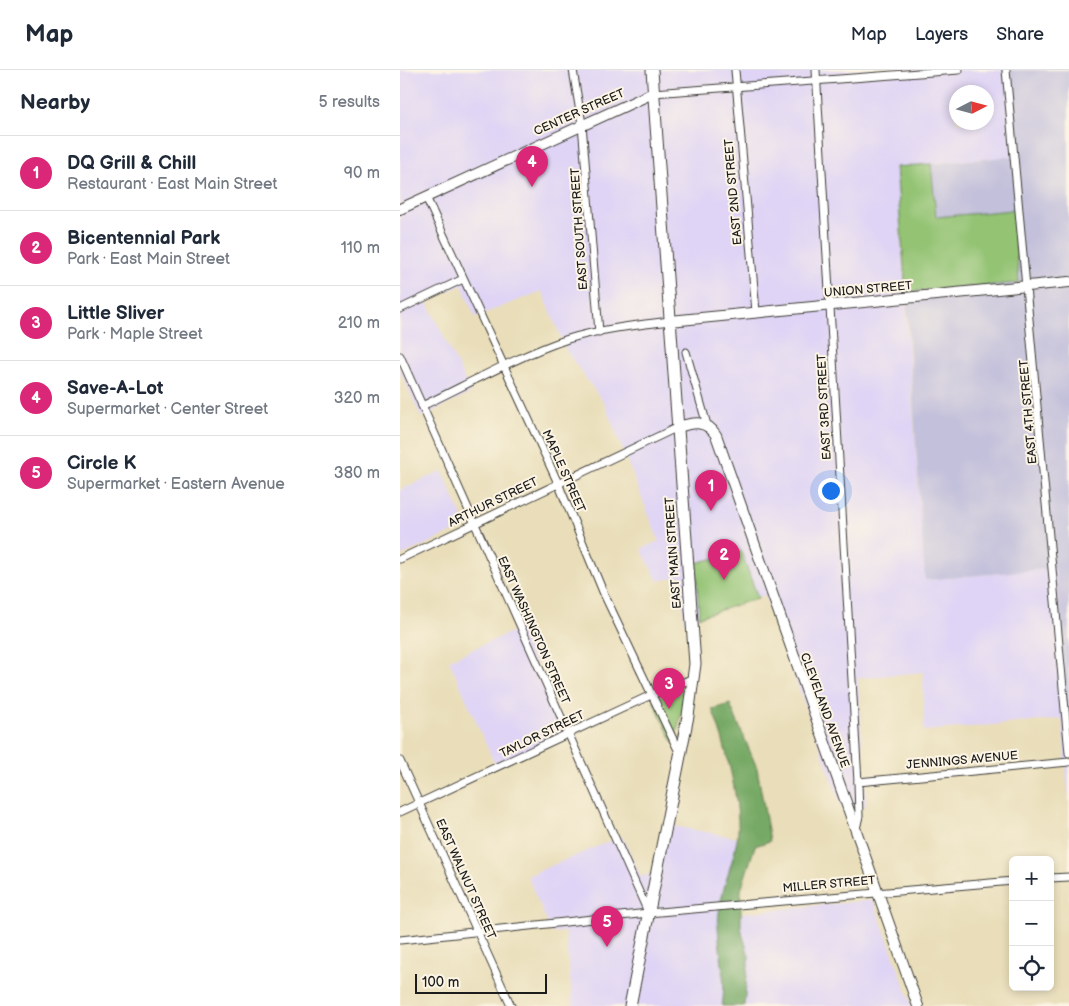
<!DOCTYPE html>
<html lang="en">
<head>
<meta charset="utf-8">
<style>
  body { margin:0; font-family:"Balsamiq Sans",sans-serif; background:#f2f2f3; color:#1f2937 }
  .controls { position:absolute; right:15px; bottom:15px; display:grid; overflow:hidden; border-radius:8px; box-shadow:0 2px 8px #0003 }
  .controls button { width:45px; height:45px; display:grid; place-items:center; padding:0; border:0; border-bottom:1px solid #e0e1e3; background:#fff; color:#1f2937; font:25px sans-serif }
  .compass { position:absolute; left:549px; top:15px; width:45px; height:45px; border-radius:50%; background:#fff; box-shadow:0 2px 8px #0003; rotate:84deg }
  .scale { position:absolute; left:15px; bottom:12px; width:132px; box-sizing:border-box; padding-left:5px; border:2px solid #1c1c1c; border-top:0; font-size:14px; line-height:18px; white-space:nowrap; color:#1c1c1c; -webkit-text-stroke:4px #fcf5e5; paint-order:stroke }
  .you { position:absolute; left:430px; top:420px; width:18px; height:18px; margin:-12px; border:4px solid #fff; border-radius:50%; background:#1a73e8; box-shadow:0 0 0 8px #1a73e833 }
  .badge { display:grid; place-items:center; width:32px; height:32px; border-radius:50%; background:#db2777; color:#fff; font-size:16px; font-weight:700 }
  .pin { position:absolute; translate:-50% -41px; filter:drop-shadow(0 1px 2px #0008) }
  .pin::after { content:''; position:absolute; top:26px; width:18px; height:15px; background:inherit; clip-path:polygon(0 0,100% 0,50% 100%) }
  .list { margin:0; padding:0; list-style:none }
  h2 { display:flex; justify-content:space-between; align-items:center; height:65px; margin:0; padding:0 20px; font-size:21px }
  h2 small { font-size:16px; font-weight:400; color:#747a83 }
  .list li { display:grid; grid-template-columns:32px 1fr auto; gap:15px; align-items:center; box-sizing:border-box; height:75px; padding:0 20px; border-top:1px solid #e0e1e3 }
  .list b { display:block; font-size:19px; white-space:nowrap }
  .list p { margin:0; font-size:16px; white-space:nowrap; color:#747a83 }
  .list em { font-size:16px; font-style:normal; color:#747a83 }
  .icon { flex:none; width:28px; height:28px; fill:none; stroke:currentColor; stroke-width:2; stroke-linecap:round; stroke-linejoin:round }
  .map { position:relative; flex:none; width:669px; height:936px; overflow:hidden }
  header { display:flex; align-items:center; gap:30px; box-sizing:border-box; height:70px; padding:0 25px; background:#fff; border-bottom:1px solid #e0e1e3 }
  header strong { font-size:24px }
  nav { display:flex; gap:28px; margin-inline-start:auto; font-size:18px }
  main { display:flex }
  aside { flex:1; background:#fff }
  .map>svg:first-child { display:block }
  .built { fill:#dfd4f5; fill-rule:evenodd }
  .industrial { fill:#c3c0db }
  .green { fill:#93c373; stroke:#587048 }
  .forest { fill:#76a965; stroke:#496240 }
  .lines { fill:none; stroke-linecap:round; stroke-linejoin:round }
  .street-casing { stroke:#3b3934; stroke-width:9 }
  .secondary-casing { stroke:#3b3934; stroke-width:12 }
  .primary-casing { stroke:#3b3934; stroke-width:13 }
  .street { stroke:#fff; stroke-width:7 }
  .secondary { stroke:#fff; stroke-width:10 }
  .primary { stroke:#fff; stroke-width:11 }
  .labels { text-anchor:middle; stroke-width:4; stroke-linejoin:round; paint-order:stroke }
  .street-label { font-size:12px; fill:#1c1c1c; stroke:#fcf5e5 }
</style>
</head>
<body>
<header>
<strong>Map</strong>
<nav><a>Map</a><a>Layers</a><a>Share</a></nav>
</header>
<main>
<aside>
<h2>Nearby<small>5 results</small></h2>
<ul class="list">
<li><span class="badge">1</span><div><b>DQ Grill &amp; Chill</b><p>Restaurant · East Main Street</p></div><em>90 m</em></li>
<li><span class="badge">2</span><div><b>Bicentennial Park</b><p>Park · East Main Street</p></div><em>110 m</em></li>
<li><span class="badge">3</span><div><b>Little Sliver</b><p>Park · Maple Street</p></div><em>210 m</em></li>
<li><span class="badge">4</span><div><b>Save-A-Lot</b><p>Supermarket · Center Street</p></div><em>320 m</em></li>
<li><span class="badge">5</span><div><b>Circle K</b><p>Supermarket · Eastern Avenue</p></div><em>380 m</em></li>
</ul>
</aside>
<div class="map">
<svg width="669" height="936" viewBox="0 0 669 936">
  <rect width="100%" height="100%" fill="#fcf5e5"/>
  <filter id="ink" filterUnits="userSpaceOnUse"><feTurbulence type="fractalNoise" baseFrequency=".02" numOctaves="2"/><feDisplacementMap in="SourceGraphic" scale="10" xChannelSelector="R" yChannelSelector="G"/><feConvolveMatrix kernelMatrix="1 2 1 2 8 2 1 2 1" color-interpolation-filters="sRGB"/></filter>
  <filter id="wash" filterUnits="userSpaceOnUse"><feTurbulence type="fractalNoise" baseFrequency=".0096" numOctaves="4" result="noise"/><feDisplacementMap in="SourceGraphic" scale="20" xChannelSelector="R" yChannelSelector="G"/><feGaussianBlur stdDeviation="1.12" result="paint"/><feColorMatrix in="noise" values="0 0 0 0 0 0 0 0 0 0 0 0 0 0 0 0 0 1.4 0 .05"/><feComposite in="paint" operator="in"/></filter>
  <g filter="url(#wash)">
    <rect width="100%" height="100%" fill="#e9deb9"/>
    <g class="built">
      <path d="M0 0H608L616 86 496 97 525 510 656 498 669 645V734L662 649 524 661 523 602 458 608 466 736 442 738 365 525 284 551 281 506 258 511 241 479 259 471 204 333 167 282 142 221 75 247 62 215 26 230 71 323 21 347 0 301ZM556 22H586V52H556Z"/>
      <path d="M42 401 66 456 0 486V420Z"/>
      <path d="M120 558 167 665 96 697 49 590Z"/>
      <path d="M268 755 338 768 321 831 318 855 325 921 322 936H173L165 862 152 863 127 806 222 766 241 807 260 800Z"/>
      <path d="M473 830 512 936H344L349 886 341 860 342 843Z"/>
    </g>
    <path class="industrial" d="M608 0H669V645L655 498 525 510 506 222 619 213 536 147 531 94 616 86Z"/>
    <g class="green">
      <path d="M531 94 536 147 613 140 619 213 506 222 496 97Z"/>
      <path d="M341 481 358 528 299 547 296 493Z"/>
      <path d="M282 617 287 619 274 674 253 631Z"/>
    </g>
    <path class="forest" d="M330 634 357 698 370 771 355 776 341 820V860L349 886 344 936H322C327 909 319 883 318 856 318 826 332 798 337 770 343 741 324 667 312 639Z"/>
  </g>
  <g filter="url(#ink)">
    <g class="lines">
      <defs>
        <g id="street">
          <path d="M173 0 182 54 199 262"/>
          <path d="M335 0 356 242"/>
          <path d="M416 0 458 712 459 746 456 759"/>
          <path d="M606 0 669 683"/>
          <path d="M253 23 559 0"/>
          <path d="M26 127 158 413 204 524 280 684"/>
          <path d="M0 239 63 209"/>
          <path d="M286 282 307 355"/>
          <path d="M0 286 248 842"/>
          <path d="M22 336C70 313 118 286 168 269 201 259 236 255 270 251"/>
          <path d="M0 489 278 357"/>
          <path d="M0 691 111 936"/>
          <path d="M458 712 669 692"/>
          <path d="M0 742 251 625 294 608"/>
          <path d="M650 808 669 807"/>
          <path d="M0 870 248 843 613 811"/>
        </g>
        <g id="secondary">
          <path d="M0 139 253 23"/>
          <path d="M270 251 669 212"/>
          <path d="M278 357C295 352 306 350 316 365L518 936"/>
        </g>
        <path id="primary" d="M230 936 288 646 295 594 252 0"/>
      </defs>
      <use href="#street" class="street-casing"/>
      <use href="#secondary" class="secondary-casing"/>
      <use href="#primary" class="primary-casing"/>
      <use href="#street" class="street"/>
      <use href="#secondary" class="secondary"/>
      <use href="#primary" class="primary"/>
    </g>
  </g>
  <g class="labels">
    <g class="street-label">
      <text transform="translate(179 42) rotate(-24)" y="4">CENTER STREET</text>
      <text transform="translate(333 122) rotate(-95)" y="4">EAST 2ND STREET</text>
      <text transform="translate(179 159) rotate(-94)" y="4">EAST SOUTH STREET</text>
      <text transform="translate(468 219) rotate(-5)" y="4">UNION STREET</text>
      <text transform="translate(424 337) rotate(-93)" y="4">EAST 3RD STREET</text>
      <text transform="translate(628 342) rotate(-95)" y="4">EAST 4TH STREET</text>
      <text transform="translate(164 401) rotate(66)" y="4">MAPLE STREET</text>
      <text transform="translate(93 432) rotate(-26)" y="4">ARTHUR STREET</text>
      <text transform="translate(273 483) rotate(-94)" y="4">EAST MAIN STREET</text>
      <text transform="translate(134 560) rotate(66)" y="4">EAST WASHINGTON STREET</text>
      <text transform="translate(425 640) rotate(70)" y="4">CLEVELAND AVENUE</text>
      <text transform="translate(142 664) rotate(-26)" y="4">TAYLOR STREET</text>
      <text transform="translate(562 690) rotate(-5)" y="4">JENNINGS AVENUE</text>
      <text transform="translate(66 809) rotate(66)" y="4">EAST WALNUT STREET</text>
      <text transform="translate(429 814) rotate(-5)" y="4">MILLER STREET</text>
    </g>
  </g>
</svg>
<div class="controls">
<button>+</button>
<button>−</button>
<button><svg class="icon" aria-label="locate" viewBox="0 0 24 24"><circle cx="12" cy="12" r="6"/><path d="M12 2v4M12 18v4M2 12h4M18 12h4"/></svg></button>
</div>
<svg class="compass" viewBox="-18 -18 36 36"><path d="M0-13l5 13h-10z" fill="#e53935"/><path d="M0 13l5-13h-10z" fill="#747a83"/></svg>
<div class="scale">100 m</div>
<div class="you"></div>
<div class="pin badge" style="left:311px;top:441px">1</div>
<div class="pin badge" style="left:324px;top:510px">2</div>
<div class="pin badge" style="left:269px;top:639px">3</div>
<div class="pin badge" style="left:132px;top:117px">4</div>
<div class="pin badge" style="left:207px;top:877px">5</div>
</div>
</main>
</body>
</html>
